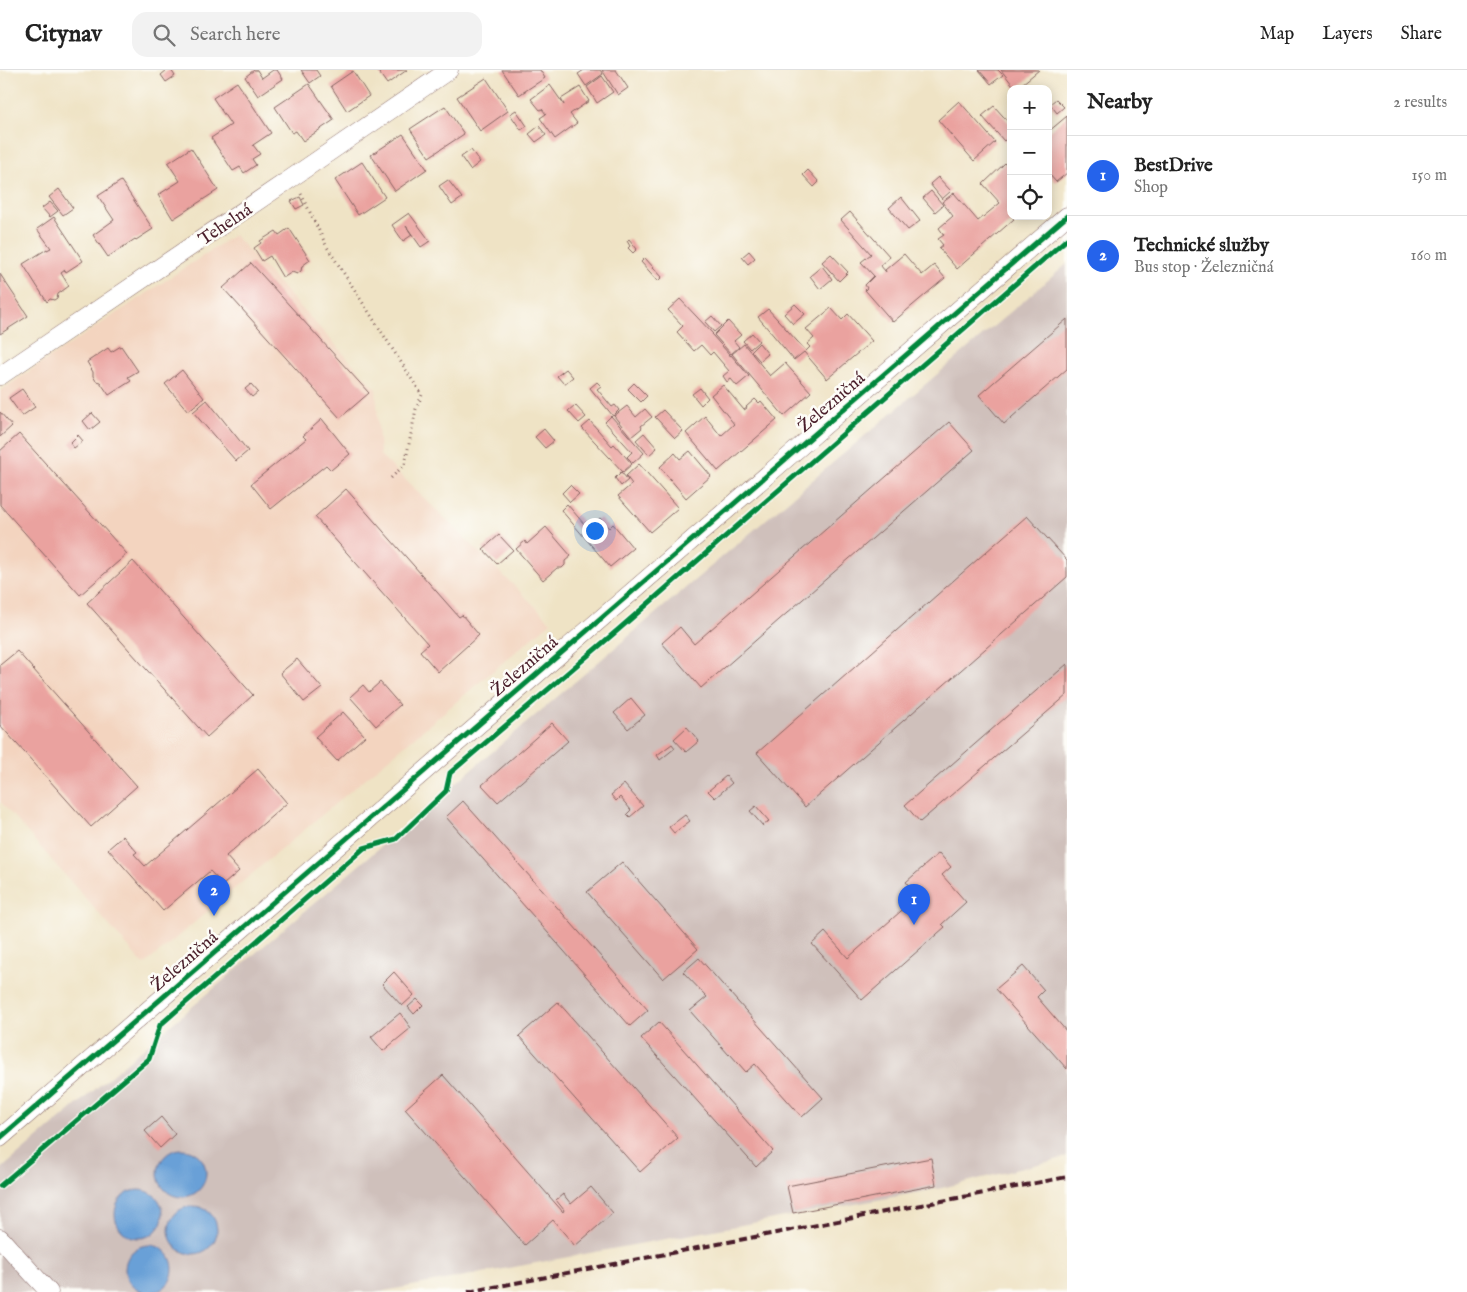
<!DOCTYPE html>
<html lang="en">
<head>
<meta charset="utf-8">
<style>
  body { margin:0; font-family:"IM FELL English",serif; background:#f2f2f2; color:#222 }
  .controls { position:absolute; right:15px; top:15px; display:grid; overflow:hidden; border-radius:10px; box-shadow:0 2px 12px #0003 }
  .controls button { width:45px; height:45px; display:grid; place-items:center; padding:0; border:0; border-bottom:1px solid #e0e0e0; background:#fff; color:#222; font:25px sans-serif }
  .you { position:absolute; left:594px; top:460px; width:18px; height:18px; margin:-12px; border:4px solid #fff; border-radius:50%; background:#1a73e8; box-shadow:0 0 0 8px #1a73e833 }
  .badge { display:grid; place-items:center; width:32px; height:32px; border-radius:50%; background:#2563eb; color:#fff; font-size:16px; font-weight:700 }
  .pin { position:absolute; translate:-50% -41px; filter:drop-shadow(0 1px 2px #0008) }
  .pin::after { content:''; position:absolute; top:26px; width:18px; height:15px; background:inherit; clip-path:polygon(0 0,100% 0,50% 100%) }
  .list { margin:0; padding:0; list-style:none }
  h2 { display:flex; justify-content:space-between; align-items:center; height:65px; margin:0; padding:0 20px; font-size:21px }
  h2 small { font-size:16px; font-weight:400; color:#767676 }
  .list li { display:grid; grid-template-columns:32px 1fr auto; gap:15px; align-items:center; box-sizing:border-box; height:80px; padding:0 20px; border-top:1px solid #e0e0e0 }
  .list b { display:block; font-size:19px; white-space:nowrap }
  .list p { margin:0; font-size:16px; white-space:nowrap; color:#767676 }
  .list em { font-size:16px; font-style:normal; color:#767676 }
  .icon { flex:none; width:28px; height:28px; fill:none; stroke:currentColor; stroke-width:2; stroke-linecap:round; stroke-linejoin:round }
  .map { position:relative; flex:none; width:1067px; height:1222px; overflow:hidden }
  header { display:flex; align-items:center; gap:30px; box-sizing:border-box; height:70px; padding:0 25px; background:#fff; border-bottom:1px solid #e0e0e0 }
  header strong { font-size:24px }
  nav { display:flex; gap:28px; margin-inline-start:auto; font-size:18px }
  .search { width:350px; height:45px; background:#f2f2f2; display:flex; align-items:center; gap:12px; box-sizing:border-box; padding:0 18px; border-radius:15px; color:#767676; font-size:19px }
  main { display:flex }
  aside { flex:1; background:#fff }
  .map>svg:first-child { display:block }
  .built { fill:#f3d4bf }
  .industrial { fill:#cfc0bb }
  .water { fill:#69a0d7; stroke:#5a6081 }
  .building { fill:#eaa29f }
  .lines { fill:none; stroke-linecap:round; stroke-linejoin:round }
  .minor-casing { stroke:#846461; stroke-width:19 }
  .path { stroke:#846461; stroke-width:3; stroke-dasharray:1 4; stroke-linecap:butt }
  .minor { stroke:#fff; stroke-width:18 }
  .rail { stroke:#4a1f2b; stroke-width:4; stroke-dasharray:8 4; stroke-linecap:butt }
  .cycleway-casing { stroke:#fdfcf7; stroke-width:8 }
  .cycleway { stroke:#00873e; stroke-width:5 }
  .labels { text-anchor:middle; stroke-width:5; stroke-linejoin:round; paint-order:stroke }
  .street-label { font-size:18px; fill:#4a1f2b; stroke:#fdfcf7 }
</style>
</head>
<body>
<header>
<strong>Citynav</strong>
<div class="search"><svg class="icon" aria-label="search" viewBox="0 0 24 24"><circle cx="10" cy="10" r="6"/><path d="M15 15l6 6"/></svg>Search here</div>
<nav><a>Map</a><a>Layers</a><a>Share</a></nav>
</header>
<main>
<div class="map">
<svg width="1067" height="1222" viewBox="0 0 1067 1222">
  <rect width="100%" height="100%" fill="#fdfcf7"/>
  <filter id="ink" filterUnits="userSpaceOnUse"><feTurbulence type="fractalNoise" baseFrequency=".02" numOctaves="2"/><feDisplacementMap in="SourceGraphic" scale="10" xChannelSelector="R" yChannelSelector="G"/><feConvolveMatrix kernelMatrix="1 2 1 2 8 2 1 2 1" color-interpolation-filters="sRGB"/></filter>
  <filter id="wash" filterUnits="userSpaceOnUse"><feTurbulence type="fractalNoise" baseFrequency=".0096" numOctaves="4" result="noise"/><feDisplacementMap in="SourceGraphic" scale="20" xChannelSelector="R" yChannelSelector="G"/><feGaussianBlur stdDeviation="1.12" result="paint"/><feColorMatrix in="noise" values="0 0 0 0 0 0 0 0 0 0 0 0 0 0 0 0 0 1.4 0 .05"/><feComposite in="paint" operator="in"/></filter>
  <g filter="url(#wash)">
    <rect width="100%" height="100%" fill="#efe3c5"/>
    <path class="built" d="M234 165 376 319 380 385 551 552 144 895 0 731V321Z"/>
    <path class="industrial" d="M1067 194V1087L942 1118 379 1222H0V1100Z"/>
    <g class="water">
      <circle cx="182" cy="1103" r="24"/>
      <circle cx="139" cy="1144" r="24"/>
      <circle cx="193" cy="1160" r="24"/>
      <circle cx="149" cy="1199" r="24"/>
    </g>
    <g id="blocks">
      <g class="building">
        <path d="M167 0H171L175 6 166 12 161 5Z"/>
        <path d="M254 0H257L262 8 273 0H277L283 9 258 26 245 7Z"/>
        <path d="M301 0H316L320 6 310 13Z"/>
        <path d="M377 0H407L387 14Z"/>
        <path d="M502 0H540L545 8 519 25Z"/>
        <path d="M584 0H600L603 4 586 16 578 4Z"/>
        <path d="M602 0H616L628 18 618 25Z"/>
        <path d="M979 0H998L1003 5 991 14Z"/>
        <path d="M1001 0H1039L1016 19Z"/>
        <path d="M353 1 369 26 347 41 331 16Z"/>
        <path d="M602 6 613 22 597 33 587 17Z"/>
        <path d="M486 8 508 41 480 61 457 27Z"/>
        <path d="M237 12 271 63 253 75 260 84 252 89 256 95 244 103 240 97 233 101 211 68 231 55 213 28Z"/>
        <path d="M309 14 334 50 303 71 296 61 292 63 275 37Z"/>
        <path d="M550 15 564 35 561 29 580 17 589 31 570 44 577 53 555 69 540 48 546 44 542 39 540 40 531 29Z"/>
        <path d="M1056 29 1064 37 1057 43 1050 34Z"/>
        <path d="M959 31 995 72 974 91 938 50Z"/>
        <path d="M445 36 464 64 429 87 410 59Z"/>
        <path d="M994 36 1011 55V65L1004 71 982 46Z"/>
        <path d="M516 40 527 56 521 60 510 44Z"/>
        <path d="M1067 46V103L1056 112 1048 103V62Z"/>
        <path d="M539 56 546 65 536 72 529 64Z"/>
        <path d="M403 64 427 99 395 121 371 85Z"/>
        <path d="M191 78 218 120 173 149 158 125 180 111 168 93Z"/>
        <path d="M471 80 480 92 470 100 461 87Z"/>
        <path d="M362 92 385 127 358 145 335 110Z"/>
        <path d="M1005 93 1011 101V146H1016L1013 148 1014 149 957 199 939 178 943 175 938 169 944 165 939 158 953 146 942 132 954 123 978 151 1000 133 983 114Z"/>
        <path d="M808 100 819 112 814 117 803 105Z"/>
        <path d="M938 107 951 121 942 129 930 114Z"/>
        <path d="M448 110 462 128 452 135 439 116Z"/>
        <path d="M121 111 153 159 136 170 135 169 108 187 93 165 114 150 98 126Z"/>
        <path d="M59 119 73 138 63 145 49 127Z"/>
        <path d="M931 121 943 135 935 142 923 128Z"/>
        <path d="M300 127 304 135 296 139 291 131Z"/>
        <path d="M901 127 920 151 908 160 889 138Z"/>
        <path d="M50 132 58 141 50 147 42 138Z"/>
        <path d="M850 142 890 187 880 195 886 202 885 200 904 184 922 205 934 195 945 208 893 252 865 220 867 218 865 215 874 206 861 192 871 184 841 150Z"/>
        <path d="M409 143 430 171 421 177 406 156 412 165 403 171 392 155Z"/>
        <path d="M54 147 83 191 66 202 65 200 61 203 69 216 58 224 57 228 54 230 50 229 47 232 23 194 47 179V180L51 178 37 159Z"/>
        <path d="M289 158 310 190 302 196 301 201 297 204 292 202 283 208 270 186 262 191 254 178 261 173 260 171 276 161 279 165Z"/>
        <path d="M629 169 637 179 633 183 628 178 630 176 627 171Z"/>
        <path d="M749 181 755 188 748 194 742 187Z"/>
        <path d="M831 184 848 202 839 211 822 192Z"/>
        <path d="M645 188 662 207 658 211 641 192Z"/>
        <path d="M251 193 369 323 340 348 223 218Z"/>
        <path d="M822 196 832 209 820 219 810 206Z"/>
        <path d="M0 204 28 246 0 264Z"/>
        <path d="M680 229 713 264 712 265 730 285V286L731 285 749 306 737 316 731 309 727 312 723 306 729 301 713 282 710 285 701 275 694 281 677 262 683 256 668 240Z"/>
        <path d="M795 234 805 244 793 254 784 244Z"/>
        <path d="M831 238 842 250 848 244 872 271 827 309 804 282 794 290 758 247 768 239 806 281 810 277 807 274 814 268 806 259Z"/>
        <path d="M712 246 721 256 714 262 705 252Z"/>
        <path d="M1067 249V299L1004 354 979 325Z"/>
        <path d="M728 251 741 265 734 271 739 277 731 284 714 265Z"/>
        <path d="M752 263 759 271 750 279 743 271Z"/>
        <path d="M759 273 768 284 760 291 751 281Z"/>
        <path d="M744 274 770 306 785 293 811 322 784 346 732 284Z"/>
        <path d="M121 276 138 301 128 307 131 311 109 325 100 312 96 311 93 306V302L87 292 108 278 111 282Z"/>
        <path d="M566 299 573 307 564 314 557 306Z"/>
        <path d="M182 300 204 328 188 341 165 314Z"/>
        <path d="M597 312 601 316 597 319 612 337 615 335 619 340 613 346 590 318Z"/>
        <path d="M634 313 647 326 641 332 628 319Z"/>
        <path d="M251 314 258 322 252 327 245 319Z"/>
        <path d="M723 315 744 340 747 338 746 337 755 329 759 333 761 331 777 350 718 401 686 363 705 346 721 366 734 354 711 325Z"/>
        <path d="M700 318 708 328 701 335 692 324Z"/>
        <path d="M22 319 35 337 22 346 9 328Z"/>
        <path d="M207 330 248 381 236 391 193 342Z"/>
        <path d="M575 335 586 347 579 353 568 341Z"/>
        <path d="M627 336 636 347 645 339 652 347 641 356 642 358 631 367 614 346Z"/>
        <path d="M663 340 683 361 675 368 655 347Z"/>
        <path d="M0 342 12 356 0 367Z"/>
        <path d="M92 343 100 352 90 360 83 351Z"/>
        <path d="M611 346 644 383 633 393 627 387 632 382 605 352Z"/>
        <path d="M322 349 350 384 331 400 326 395 271 439 251 414 306 369 303 366Z"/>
        <path d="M590 351 612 376 614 374 632 394 623 402 582 358Z"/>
        <path d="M949 352 974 380 701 618 662 573 680 557 694 574Z"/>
        <path d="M544 359 554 371 545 378 535 367Z"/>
        <path d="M644 363 657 378 649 385 636 370Z"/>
        <path d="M19 364 127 484 80 525 0 435V381Z"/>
        <path d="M78 365 83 371 74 378 70 373Z"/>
        <path d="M690 381 711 406 686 428 660 397 675 383 680 389Z"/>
        <path d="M639 394 678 438 650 462 618 426 632 414 626 406Z"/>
        <path d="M621 402 628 410 621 416 615 408Z"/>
        <path d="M570 415 579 424 570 432 562 423Z"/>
        <path d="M346 419 459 547 462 545 479 565 438 602 420 581 428 574 315 447Z"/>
        <path d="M567 434 584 454 586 452 590 456 600 448 609 458 613 454 633 478 610 497 561 440Z"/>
        <path d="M1027 446 1067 490V507L805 737 757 683Z"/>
        <path d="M546 457 571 486 565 491V495L562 498H557L543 510 516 479 525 471 527 474Z"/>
        <path d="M499 465 513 480 497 494 483 479Z"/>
        <path d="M133 491 253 625 207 667 87 533Z"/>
        <path d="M17 581 137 716 91 757 0 655V595Z"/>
        <path d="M297 589 322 618 304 632 280 603Z"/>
        <path d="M1067 594V625L920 752 905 735Z"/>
        <path d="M380 612 400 635 376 656 350 627 363 615 369 622Z"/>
        <path d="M631 628 645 645 628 659 614 643Z"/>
        <path d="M343 642 365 666 337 691 315 667Z"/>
        <path d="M552 653 568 671 498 732 482 715Z"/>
        <path d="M687 657 699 671 686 682 674 669Z"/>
        <path d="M672 674 675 678 660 690 657 685Z"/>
        <path d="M258 699 287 733 226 786 239 801 223 815 210 801 163 841 108 779 123 766 137 782 134 784 145 796Z"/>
        <path d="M726 706 732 713 715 728 708 721Z"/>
        <path d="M624 714 643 736 630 747 627 744 631 740 620 727 616 731 611 725Z"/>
        <path d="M463 731 648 940 630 956 446 747Z"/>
        <path d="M756 736 769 751 763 756 750 741Z"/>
        <path d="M685 745 690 751 674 763 669 757Z"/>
        <path d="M939 783 951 797 942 805 966 832 942 854 945 857 862 930 812 874 825 862 848 888 918 826 906 812Z"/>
        <path d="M622 792 698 879 663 909 587 822Z"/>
        <path d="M699 888 823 1028 802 1047 755 994 746 1002 730 984 729 985 690 941 707 927 683 902Z"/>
        <path d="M1023 896 1044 920 1037 927 1067 962V999L996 919Z"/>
        <path d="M394 902 414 925 402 936 382 914Z"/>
        <path d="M417 929 423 935 414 944 408 937Z"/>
        <path d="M558 932 678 1068 640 1102 519 966Z"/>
        <path d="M400 943 411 958 383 981 371 967Z"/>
        <path d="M659 952 773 1081 756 1097 641 968Z"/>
        <path d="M443 1005 563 1142 564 1140 556 1130 563 1124 571 1134 591 1117 613 1143 575 1176 553 1150 525 1175 405 1039Z"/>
        <path d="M161 1047 175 1064 160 1078 145 1061Z"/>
        <path d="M931 1088 936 1115 793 1143 787 1116Z"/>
      </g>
    </g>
  </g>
  <g filter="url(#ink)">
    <use href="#blocks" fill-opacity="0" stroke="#846461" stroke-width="1"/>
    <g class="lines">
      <defs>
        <g id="minor">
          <path d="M0 306 293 107 449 0"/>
          <path d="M0 1068 1067 146"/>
          <path d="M0 1168 49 1222"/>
        </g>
      </defs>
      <use href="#minor" class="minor-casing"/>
      <path class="path" d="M301 124 327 177 422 325 416 339 405 394 389 410"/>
      <use href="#minor" class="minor"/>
      <path class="rail" d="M468 1222 1067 1107"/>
      <defs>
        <g id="cycleway">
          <path d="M0 1068 1067 146"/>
          <path d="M0 1116 149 989 160 955 364 778 396 769 446 721 450 703 619 559 1067 169"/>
        </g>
      </defs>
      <use href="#cycleway" class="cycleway-casing"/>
      <use href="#cycleway" class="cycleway"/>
    </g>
  </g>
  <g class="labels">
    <g class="street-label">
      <text transform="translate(225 154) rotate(-34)" y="6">Tehelná</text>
      <text transform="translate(831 332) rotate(-41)" y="6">Železničná</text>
      <text transform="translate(524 596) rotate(-41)" y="6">Železničná</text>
      <text transform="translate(184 891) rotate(-41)" y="6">Železničná</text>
    </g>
  </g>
</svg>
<div class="controls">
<button>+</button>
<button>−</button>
<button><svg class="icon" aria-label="locate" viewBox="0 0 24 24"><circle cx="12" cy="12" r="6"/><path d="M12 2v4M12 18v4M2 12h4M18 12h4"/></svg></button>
</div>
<div class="you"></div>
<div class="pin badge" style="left:914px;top:855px">1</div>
<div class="pin badge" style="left:214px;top:846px">2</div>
</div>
<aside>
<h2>Nearby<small>2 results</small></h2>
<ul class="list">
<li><span class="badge">1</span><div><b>BestDrive</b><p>Shop</p></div><em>150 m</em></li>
<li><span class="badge">2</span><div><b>Technické služby</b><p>Bus stop · Železničná</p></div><em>160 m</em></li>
</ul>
</aside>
</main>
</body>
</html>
